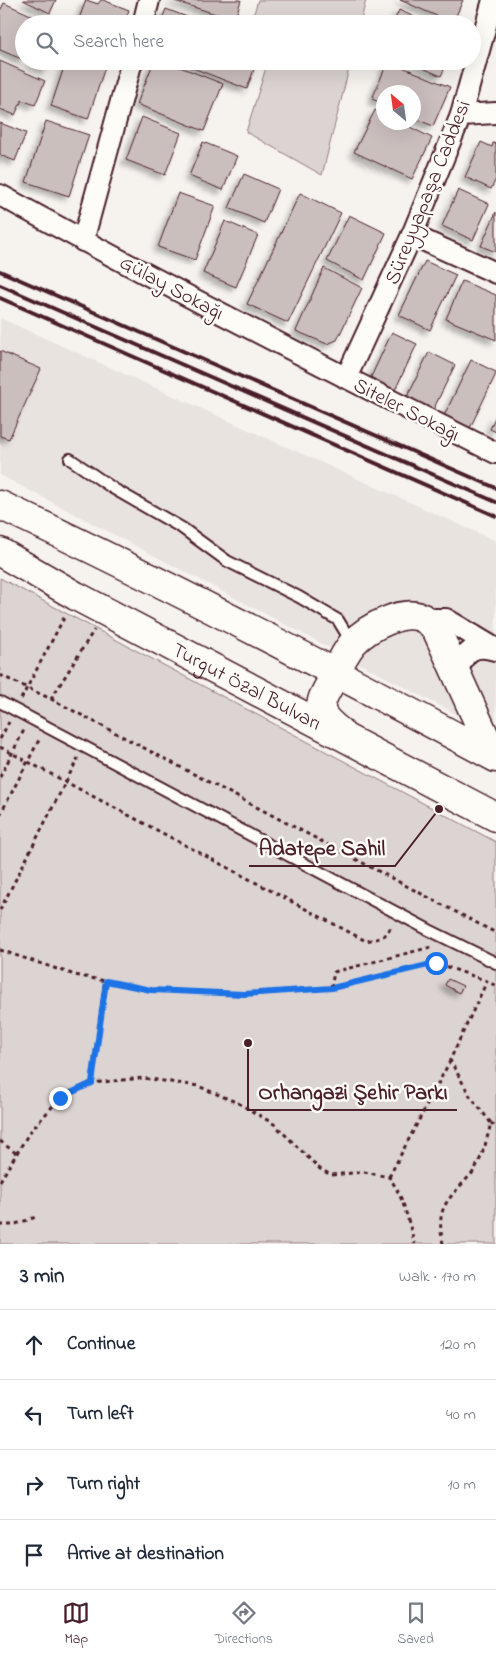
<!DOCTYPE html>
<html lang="en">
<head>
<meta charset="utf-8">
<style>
  body { margin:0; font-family:"Indie Flower",sans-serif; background:#f2f2f3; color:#1f2937 }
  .compass { position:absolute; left:376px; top:85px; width:45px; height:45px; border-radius:50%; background:#fff; box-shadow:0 5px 20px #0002; rotate:331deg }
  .stop { position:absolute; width:15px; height:15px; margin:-11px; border:4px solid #1a73e8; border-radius:50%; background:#fff }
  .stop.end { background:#1a73e8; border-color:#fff; box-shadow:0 1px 5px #0008 }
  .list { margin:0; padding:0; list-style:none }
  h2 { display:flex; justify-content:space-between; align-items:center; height:65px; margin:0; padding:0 20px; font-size:21px }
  h2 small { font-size:16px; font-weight:400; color:#747a83 }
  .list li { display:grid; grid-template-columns:32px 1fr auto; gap:15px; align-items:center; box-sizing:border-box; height:70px; padding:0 20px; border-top:1px solid #e0e1e3 }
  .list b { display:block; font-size:19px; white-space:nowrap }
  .list em { font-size:16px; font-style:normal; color:#747a83 }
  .icon { flex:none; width:28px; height:28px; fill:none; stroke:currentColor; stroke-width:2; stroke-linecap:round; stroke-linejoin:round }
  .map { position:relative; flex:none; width:496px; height:1244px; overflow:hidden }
  .search { position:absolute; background:#fff; box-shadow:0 5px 20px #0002; left:15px; right:15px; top:15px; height:55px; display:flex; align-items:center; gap:12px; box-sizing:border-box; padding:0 18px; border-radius:28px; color:#747a83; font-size:19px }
  .sheet { height:345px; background:#fff }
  nav { display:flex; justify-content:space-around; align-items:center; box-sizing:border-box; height:70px; border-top:1px solid #e0e1e3; background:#fff; font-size:14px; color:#747a83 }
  nav a { display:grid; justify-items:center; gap:2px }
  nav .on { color:#4a1f2b }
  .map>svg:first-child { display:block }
  .built { fill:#e9e3e0 }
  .green { fill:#dcd4d2; stroke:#937a7e }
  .building { fill:#cbbfbe; stroke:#4a1f2b; filter:url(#shadow) }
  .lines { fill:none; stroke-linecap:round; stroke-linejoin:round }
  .service-casing { stroke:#4a1f2b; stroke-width:14 }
  .minor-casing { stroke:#4a1f2b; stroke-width:24 }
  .trunk-casing { stroke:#4a1f2b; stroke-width:31 }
  .path { stroke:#4a1f2b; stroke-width:3; stroke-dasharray:4 4; stroke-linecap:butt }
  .service { stroke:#fdfcf7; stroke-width:10 }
  .minor { stroke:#fdfcf7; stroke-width:20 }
  .trunk { stroke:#fdfcf7; stroke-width:28 }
  .rail { stroke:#4a1f2b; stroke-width:4 }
  .route { stroke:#1a73e8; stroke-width:6 }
  .labels { text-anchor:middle; stroke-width:5; stroke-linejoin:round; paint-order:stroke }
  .street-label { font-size:21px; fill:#4a1f2b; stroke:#fdfcf7 }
  .leader { fill:none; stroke:#4a1f2b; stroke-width:2 }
  .callout-dot { fill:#4a1f2b; stroke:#fdfcf7; stroke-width:2 }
  .callout-label { font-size:22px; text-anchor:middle; font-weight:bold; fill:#4a1f2b; stroke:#fdfcf7; stroke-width:5; stroke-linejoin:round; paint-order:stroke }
</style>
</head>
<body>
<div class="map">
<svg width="496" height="1244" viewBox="0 0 496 1244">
  <defs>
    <filter id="shadow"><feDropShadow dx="-4.5" dy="4.5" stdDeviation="2.5" flood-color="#0004"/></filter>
  </defs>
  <rect width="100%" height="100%" fill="#f6f3ef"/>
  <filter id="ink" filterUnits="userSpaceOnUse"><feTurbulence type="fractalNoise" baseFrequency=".02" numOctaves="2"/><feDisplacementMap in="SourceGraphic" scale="10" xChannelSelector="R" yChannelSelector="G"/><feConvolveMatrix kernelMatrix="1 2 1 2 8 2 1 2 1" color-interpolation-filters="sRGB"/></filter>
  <g filter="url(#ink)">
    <path class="built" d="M0 318 496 541V735L0 475Z"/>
    <g class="green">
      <path d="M258 0H366L360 24H259L252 20Z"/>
      <path d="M268 61H351L322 175 246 132Z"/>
      <path d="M0 578 496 842V1244H0Z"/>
    </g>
    <g class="building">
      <path d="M23 0H56L50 13Z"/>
      <path d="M86 0 98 4 101 0H103L129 10 124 24H77Z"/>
      <path d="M171 0H241L235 20Z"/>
      <path d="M400 0H463L453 23Z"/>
      <path d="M4 3 51 24H24V60L0 50V11Z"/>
      <path d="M166 9 206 24H160Z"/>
      <path d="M399 10 430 24H393Z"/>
      <path d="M0 61 45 81 35 105 22 100 15 115 0 109Z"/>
      <path d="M26 61H50L46 70Z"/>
      <path d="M66 61H107L88 119 51 106Z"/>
      <path d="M154 61H165L223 84 204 131 137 104Z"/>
      <path d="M175 61H257L247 89Z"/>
      <path d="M388 61 450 87 433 126 414 118V92H384V104L372 99Z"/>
      <path d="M407 61H448L441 76Z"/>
      <path d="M375 110 384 114V122H400L432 138 412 179 354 152Z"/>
      <path d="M142 117 181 133 165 175 126 160Z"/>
      <path d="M46 121 89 135 69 196 26 182Z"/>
      <path d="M0 123 26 133 15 161 0 155Z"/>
      <path d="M203 142 237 156 223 190 189 176Z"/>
      <path d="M481 142 492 147 493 143 496 144V179L491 189 465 177Z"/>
      <path d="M244 174 278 189 264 223 229 208Z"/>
      <path d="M458 190 489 204 473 240 442 226Z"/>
      <path d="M178 193 215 206 195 260 158 247Z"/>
      <path d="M300 193 341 213 288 323 247 304Z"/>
      <path d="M496 212V252L481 246Z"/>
      <path d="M349 215 386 233 364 280 327 261Z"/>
      <path d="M225 221 258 235 236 287 203 273Z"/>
      <path d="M425 261 456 275 430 330 399 315Z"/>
      <path d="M324 268 362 288 337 340 327 344 296 331Z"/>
      <path d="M462 281 496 295V340L446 319Z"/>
      <path d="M392 332 417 344 395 390 370 379Z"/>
      <path d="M0 351 41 369 9 439 0 436Z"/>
      <path d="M429 352 455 365 432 412 406 399Z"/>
      <path d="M471 360 496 372V374L469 430 443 418Z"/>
      <path d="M496 415V432L490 429Z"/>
      <path d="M448 979 463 986 459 993 445 985Z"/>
    </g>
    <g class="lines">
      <defs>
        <g id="service">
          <path d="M70 459 114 489 182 528 227 561 299 597 338 620 352 643"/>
          <path d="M0 702 429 930 496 963"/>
        </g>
        <g id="minor">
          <path d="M143 24 149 0"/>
          <path d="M461 115 496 113"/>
          <path d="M0 195C163 285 329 370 496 453"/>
          <path d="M412 235 496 273"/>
          <path d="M83 241 132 61"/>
          <path d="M346 378 412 235 461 115 493 0"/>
          <path d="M425 619H446L496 649"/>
          <path d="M457 673C464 652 473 643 495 650"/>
        </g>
        <g id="trunk">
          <path d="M0 505C168 584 332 670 496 758"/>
          <path id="s1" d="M0 552 76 596 496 817"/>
          <path d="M340 732C334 727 325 720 322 713 318 703 326 692 330 684 337 670 343 655 353 643 367 628 406 606 426 620 430 622 434 627 437 631L486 739 496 753"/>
        </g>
      </defs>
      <use href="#service" class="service-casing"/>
      <use href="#minor" class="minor-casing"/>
      <use href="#trunk" class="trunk-casing"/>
      <g class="path">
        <path d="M0 675 51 699 496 933"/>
        <path d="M21 699 65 616"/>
        <path d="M51 699 94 630"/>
        <path d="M0 739 9 722"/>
        <path d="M0 747 366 941 380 938 388 933 391 926"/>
        <path d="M0 777 24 730"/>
        <path d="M0 815 40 738"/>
        <path d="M0 910 78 758"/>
        <path d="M0 950 75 975 151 990 244 994 331 988 436 963 487 981 496 986"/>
        <path d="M331 988 334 972 431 947"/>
        <path d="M92 1083 105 981"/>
        <path d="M491 1123 496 1127"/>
        <path d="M0 1141 17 1154"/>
        <path d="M389 1177 450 1061"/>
        <path d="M0 1181 29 1133 60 1098 92 1083 143 1078 198 1086 238 1103 274 1124 320 1169 331 1175 364 1172 389 1177C405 1199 407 1219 415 1244"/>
        <path d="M0 1225H13L36 1217"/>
        <path d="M443 1244C437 1212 442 1205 464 1182 468 1177 474 1173 476 1167 484 1153 487 1138 491 1123L470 1096 450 1060 487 981"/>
      </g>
      <use href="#service" class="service"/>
      <use href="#minor" class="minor"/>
      <use href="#trunk" class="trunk"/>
      <g class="rail">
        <path d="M0 271 496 488"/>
        <path d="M0 285 496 502"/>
        <path d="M0 298 496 516"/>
      </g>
    </g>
  </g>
  <g class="lines" filter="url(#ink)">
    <path class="route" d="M60 1098 92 1083 106 981 151 990 244 994 332 988 436 963"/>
  </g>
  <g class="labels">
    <g class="street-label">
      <text transform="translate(427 192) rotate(-68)" y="7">Süreyyapaşa Caddesi</text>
      <text transform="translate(172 287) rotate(28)" y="7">Gülay Sokağı</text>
      <text transform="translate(407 409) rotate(27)" y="7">Siteler Sokağı</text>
      <text dy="7" stroke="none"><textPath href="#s1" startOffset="281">Turgut Özal Bulvarı</textPath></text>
    </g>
  </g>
  <path class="leader" d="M439 809L395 866H249M248 1043L248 1110H457"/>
  <g class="callout-dot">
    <circle cx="439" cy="809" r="5"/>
    <circle cx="248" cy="1043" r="5"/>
  </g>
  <g class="callout-label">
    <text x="322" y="855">Adatepe Sahil</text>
    <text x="353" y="1099">Orhangazi Şehir Parkı</text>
  </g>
</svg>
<svg class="compass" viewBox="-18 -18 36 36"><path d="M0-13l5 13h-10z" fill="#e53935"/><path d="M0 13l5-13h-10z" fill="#747a83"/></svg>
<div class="stop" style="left:436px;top:963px"></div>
<div class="stop end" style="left:60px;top:1098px"></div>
<div class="search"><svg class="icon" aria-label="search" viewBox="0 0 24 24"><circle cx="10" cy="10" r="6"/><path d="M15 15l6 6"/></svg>Search here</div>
</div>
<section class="sheet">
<h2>3 min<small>Walk · 170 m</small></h2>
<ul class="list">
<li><svg class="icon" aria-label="ahead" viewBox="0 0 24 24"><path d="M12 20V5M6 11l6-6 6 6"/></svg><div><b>Continue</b></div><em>120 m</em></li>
<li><svg class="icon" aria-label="left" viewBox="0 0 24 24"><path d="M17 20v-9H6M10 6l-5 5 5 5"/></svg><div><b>Turn left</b></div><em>40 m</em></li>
<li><svg class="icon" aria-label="right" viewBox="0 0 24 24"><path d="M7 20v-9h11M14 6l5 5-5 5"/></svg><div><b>Turn right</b></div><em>10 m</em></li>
<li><svg class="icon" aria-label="arrive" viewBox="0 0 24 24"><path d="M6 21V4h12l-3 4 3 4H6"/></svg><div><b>Arrive at destination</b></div></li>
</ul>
</section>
<nav>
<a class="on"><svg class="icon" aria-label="map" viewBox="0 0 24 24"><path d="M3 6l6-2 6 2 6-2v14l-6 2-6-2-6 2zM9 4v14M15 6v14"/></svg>Map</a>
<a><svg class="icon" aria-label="directions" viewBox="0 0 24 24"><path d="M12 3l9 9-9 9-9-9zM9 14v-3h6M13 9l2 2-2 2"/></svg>Directions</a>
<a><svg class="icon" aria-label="saved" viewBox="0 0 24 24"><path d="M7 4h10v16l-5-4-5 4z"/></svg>Saved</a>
</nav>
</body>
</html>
